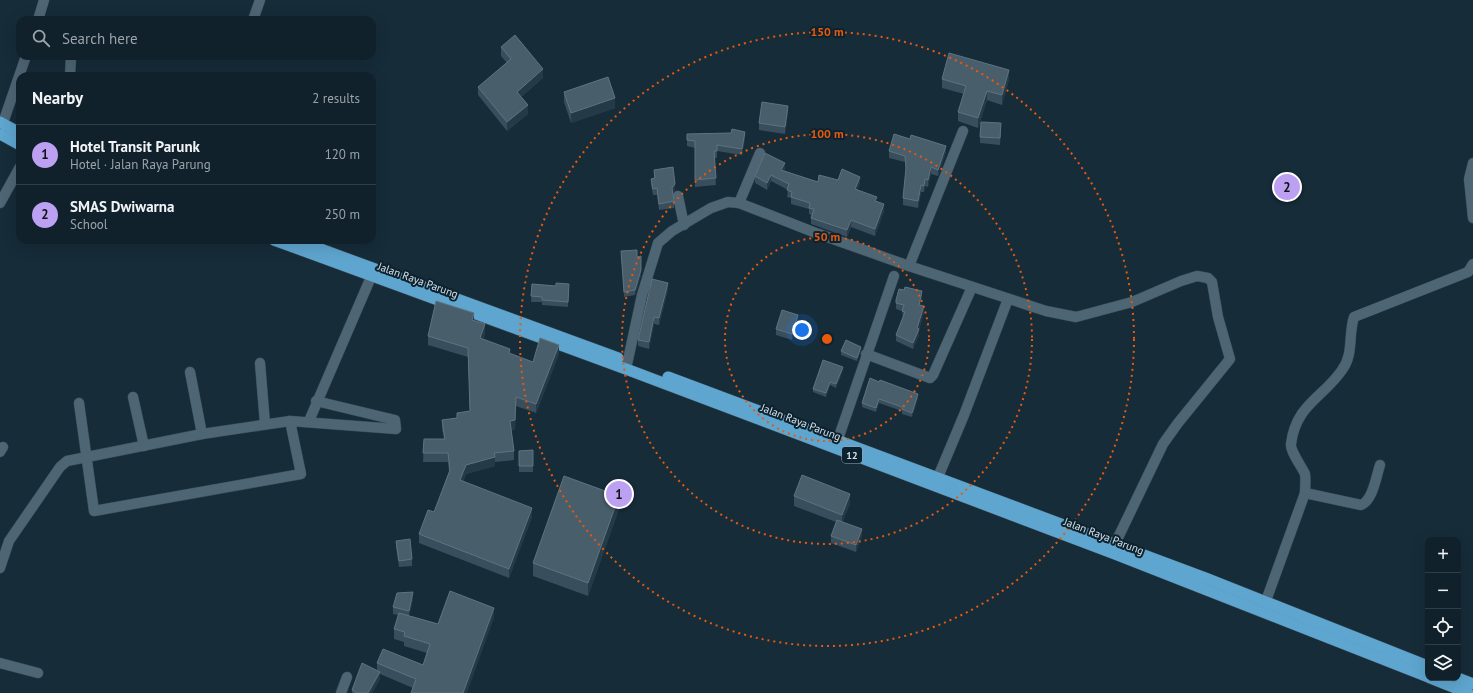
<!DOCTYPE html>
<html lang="en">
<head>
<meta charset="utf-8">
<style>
  body { margin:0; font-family:"PT Sans",sans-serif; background:#1e2e37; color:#f1f3f6 }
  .controls { position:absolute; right:12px; bottom:12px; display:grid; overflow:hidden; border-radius:8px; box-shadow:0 4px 16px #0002 }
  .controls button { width:36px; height:36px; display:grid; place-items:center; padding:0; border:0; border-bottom:1px solid #303e47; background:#10212b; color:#f1f3f6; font:20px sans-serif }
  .you { position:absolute; left:802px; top:330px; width:14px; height:14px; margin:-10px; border:3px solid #fff; border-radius:50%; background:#1a73e8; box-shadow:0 0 0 6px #1a73e833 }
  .badge { display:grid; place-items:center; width:26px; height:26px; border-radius:50%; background:#bca0f2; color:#111; font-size:13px; font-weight:700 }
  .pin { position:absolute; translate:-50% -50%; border:2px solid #fff; box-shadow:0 1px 4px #0006 }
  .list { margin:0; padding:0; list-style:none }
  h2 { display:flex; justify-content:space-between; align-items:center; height:52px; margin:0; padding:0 16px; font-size:17px }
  h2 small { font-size:13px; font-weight:400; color:#9ca3a9 }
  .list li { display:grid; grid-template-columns:26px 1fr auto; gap:12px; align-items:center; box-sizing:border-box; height:60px; padding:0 16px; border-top:1px solid #303e47 }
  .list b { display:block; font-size:15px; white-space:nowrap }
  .list p { margin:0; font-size:13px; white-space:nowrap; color:#9ca3a9 }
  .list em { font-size:13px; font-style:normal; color:#9ca3a9 }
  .icon { flex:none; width:22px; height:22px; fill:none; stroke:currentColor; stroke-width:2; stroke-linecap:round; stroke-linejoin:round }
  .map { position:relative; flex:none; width:1473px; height:693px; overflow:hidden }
  .search { position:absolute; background:#10212b; box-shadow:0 4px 16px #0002; left:16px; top:16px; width:360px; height:44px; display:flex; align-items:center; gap:10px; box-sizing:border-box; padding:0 14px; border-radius:12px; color:#9ca3a9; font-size:15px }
  .panel { position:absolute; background:#10212b; box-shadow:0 4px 16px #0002; left:16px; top:72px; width:360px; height:172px; border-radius:12px }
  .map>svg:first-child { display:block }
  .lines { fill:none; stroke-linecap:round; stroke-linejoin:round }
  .minor-casing { stroke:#384954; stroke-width:11 }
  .trunk-casing { stroke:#384954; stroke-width:12 }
  .minor { stroke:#4e6574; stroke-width:10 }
  .trunk { stroke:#5ea5cf; stroke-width:11 }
  .wall { fill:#394e5c }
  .shaded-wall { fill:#243a47 }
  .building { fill:#495e6b; stroke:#5f727f }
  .ring { fill:none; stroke:#e8590c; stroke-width:2; stroke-dasharray:2 4 }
  .labels { text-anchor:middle; stroke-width:4; stroke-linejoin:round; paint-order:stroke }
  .shield { fill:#0c222e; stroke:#98a8b2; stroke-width:1 }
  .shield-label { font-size:10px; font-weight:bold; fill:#d4e1ea }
  .street-label { font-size:11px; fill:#d4e1ea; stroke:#0c222e }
  .centre { fill:#e8590c; stroke:#0c222e; stroke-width:2 }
  .ring-label { font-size:12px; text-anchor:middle; font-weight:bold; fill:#e8590c; stroke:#0c222e; stroke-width:4; stroke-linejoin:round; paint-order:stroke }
</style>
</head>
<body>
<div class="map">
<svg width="1473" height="693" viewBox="0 0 1473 693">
  <rect width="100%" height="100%" fill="#162c39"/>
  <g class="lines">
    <defs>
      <g id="minor">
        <path d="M38 20 44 0"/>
        <path d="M253 20 260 0"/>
        <path d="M70 76 71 56"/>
        <path d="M3 123 26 56"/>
        <path d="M1473 163 1469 179 1473 218"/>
        <path d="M678 196 684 225"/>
        <path d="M0 203 20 167"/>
        <path d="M739 203 760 153"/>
        <path d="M909 266 963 131"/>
        <path d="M866 354 930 378 933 375 972 287"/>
        <path d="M260 363 265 424"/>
        <path d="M626 369 642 295 658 243 672 231 711 208 728 202 739 203 816 233 909 266 1046 311 1076 317 1132 302 1181 281 1197 276 1208 278 1212 282 1218 317 1230 359 1178 423 1163 444 1115 544"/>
        <path d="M190 372 202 434"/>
        <path d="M133 397 144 446"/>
        <path d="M79 403 94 511 301 474 290 421"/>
        <path d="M309 421 371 277"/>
        <path d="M835 448 894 276"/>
        <path d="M0 452 3 447"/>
        <path d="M938 477 964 415 1008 299"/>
        <path d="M1305 493 1361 505C1373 500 1376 477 1380 465"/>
        <path d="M0 568 9 541 60 467 67 461 202 434 290 421 396 429 395 420 316 401"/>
        <path d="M1263 609 1305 493C1305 487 1306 480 1305 474 1302 467 1290 451 1291 444 1296 404 1323 398 1342 370 1354 354 1348 335 1354 317L1468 272 1473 264"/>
        <path d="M0 663 38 673"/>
        <path d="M341 693 347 677"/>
      </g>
      <g id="trunk">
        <path d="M0 122 20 133"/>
        <path d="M0 134 20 145"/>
        <path d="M274 240 626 369 1115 554 1428 677"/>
        <path d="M296 240 618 358"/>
        <path d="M668 377 1208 579 1428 666"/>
        <path d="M1430 678 1468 693"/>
        <path d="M1458 678 1473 684"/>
      </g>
    </defs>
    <use href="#minor" class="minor-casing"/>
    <use href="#trunk" class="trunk-casing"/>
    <use href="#minor" class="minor"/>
    <use href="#trunk" class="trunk"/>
  </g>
  <g class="wall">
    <path d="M501 47 543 78 521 97 528 114 507 131 478 95V87L507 63 501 56Z"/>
    <path d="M942 79H1009L1002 105 987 100 978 128 958 121V112L964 94 942 88Z"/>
    <path d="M564 92 615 108 571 123 564 102Z"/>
    <path d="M788 112 785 134 759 130V123Z"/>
    <path d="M1001 130 1000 145 980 143V137Z"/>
    <path d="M745 138 742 155 717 151V158H714L716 185 695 187V148L687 146V140Z"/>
    <path d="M910 139 946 152 938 176 931 174 928 187 925 186 924 192H921L918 208 903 205V198L906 171 905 162 889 158V151Z"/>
    <path d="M654 170 675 190 673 193 674 201V208L659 210 657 195H653L651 185V179L654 178Z"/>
    <path d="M785 170 784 171 818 182 838 180 860 183 857 190 877 201 884 211 875 236 851 227 847 237 811 224V218L812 215 809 214V209L791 204V198L787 197 788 190 771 181 767 190 755 183V176Z"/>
    <path d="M621 251 637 257 641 275 635 295 624 297Z"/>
    <path d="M532 284 569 289 568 307 542 305V302H531Z"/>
    <path d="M668 290 659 325 654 324 649 349 638 346V340Z"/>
    <path d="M922 298 920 305 924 312 919 330V335L913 349 896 341V335L903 318 902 311 896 309V300Z"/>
    <path d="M474 321 485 333 483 339 510 354 533 362 559 354 536 413 516 406 515 429 511 430 514 451V460L495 462V466L466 474 463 482 532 517 509 578 419 543V534L434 512 449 472 448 462H423L424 439H444L442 429V420L457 418V413L470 411 468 357 428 345V336Z"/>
    <path d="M798 322 792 340 776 335V329Z"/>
    <path d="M861 350 857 361 841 355V351Z"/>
    <path d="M843 370 836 388 830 385 826 397 813 392V389Z"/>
    <path d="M870 378 918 398 912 417 902 414V411L879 403 876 412 862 407V403Z"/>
    <path d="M533 450V472H519V451Z"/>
    <path d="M794 496 850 504 842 522 862 536 856 552 831 543V536L836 522 794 506Z"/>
    <path d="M619 509 588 596 533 576V563Z"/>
    <path d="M396 541 412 559V566L399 567 396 547Z"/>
    <path d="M413 599 409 616 438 624 494 618 413 688 380 674V679L372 693H352V690L377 671V663L423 665 427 653 404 646V642L394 639V629L398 615 393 614V607Z"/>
  </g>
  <g class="shaded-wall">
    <path d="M543 69V78L517 100V92Z"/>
    <path d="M1009 70V79L1002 105V95Z"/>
    <path d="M987 91V100L978 128V118Z"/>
    <path d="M615 98V108L571 123V113Z"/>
    <path d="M528 105V114L507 131V122Z"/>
    <path d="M788 106V112L785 134V127Z"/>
    <path d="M745 132V138L742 155V149Z"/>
    <path d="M946 146V152L938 176V170Z"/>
    <path d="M785 163V170L781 176V170Z"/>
    <path d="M931 167V174L928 187V180Z"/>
    <path d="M771 175V181L767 190V183Z"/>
    <path d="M860 177V183L855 196V189Z"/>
    <path d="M925 179V186L924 192V186Z"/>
    <path d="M675 184V190L672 194V188Z"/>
    <path d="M921 185V192L918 208V201Z"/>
    <path d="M884 204V211L875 236V229Z"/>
    <path d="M851 220V227L847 237V230Z"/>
    <path d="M641 270V275L635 295V290Z"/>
    <path d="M668 283V290L659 325V318Z"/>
    <path d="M922 291V298L919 311V305Z"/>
    <path d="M924 306V312L919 330V335L913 349V343Z"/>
    <path d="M474 313V322L472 320Z"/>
    <path d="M798 315V322L792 340V334Z"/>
    <path d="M654 317V324L649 349V342Z"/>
    <path d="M485 324V333L480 347V338Z"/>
    <path d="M559 345V354L536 413V404Z"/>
    <path d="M861 347V350L857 361V358Z"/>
    <path d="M843 367V370L836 388V384Z"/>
    <path d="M830 382V385L826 397V393Z"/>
    <path d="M918 394V398L912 417V413Z"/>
    <path d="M879 399V403L876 412V408Z"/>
    <path d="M516 406 515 429 510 430V421Z"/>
    <path d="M495 457V466L466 474 460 490V480L466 465Z"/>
    <path d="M850 494V504L842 524V515Z"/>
    <path d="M619 496V509L588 596V583Z"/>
    <path d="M532 508V517L509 578V569Z"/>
    <path d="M862 529V536L856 552V545Z"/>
    <path d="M413 592V599L409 618V611Z"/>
    <path d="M494 608V618L467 693H463Z"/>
    <path d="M380 672V679L372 693H368Z"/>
  </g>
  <g class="building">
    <path d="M515 35 543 69 517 92 528 105 507 122 478 87 511 59 501 47Z"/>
    <path d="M949 53 1009 70 1002 95 987 91 978 118 958 112 966 86 942 79Z"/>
    <path d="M608 77 615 98 571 113 564 92Z"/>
    <path d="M762 102 788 106 785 127 759 123Z"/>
    <path d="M981 122 1001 123 1000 138 980 137Z"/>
    <path d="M732 129 745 132 742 149 717 145V151H714L716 178 695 180V141L687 140V134L731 133Z"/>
    <path d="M894 134 910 139 911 135 946 146 938 170 931 167 928 180 925 179 924 186 921 185 918 201 903 198 906 168 905 156 889 151Z"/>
    <path d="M765 153 785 163 781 170 818 182 819 175 838 180 842 169 860 177 855 189 877 197 875 201 884 204 875 229 851 220 847 230 811 218 814 209 809 208 810 203 791 197 792 192 787 190 789 184 771 175 767 183 755 176Z"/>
    <path d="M673 167 675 184 672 188 674 201 659 204 657 188 653 189 651 179 655 178 654 170Z"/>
    <path d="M637 250V257L641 256V270L635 290 624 292 621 251Z"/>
    <path d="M652 279 668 283 659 318 654 317 649 342 638 340Z"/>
    <path d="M556 283 569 284 568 302 542 300V297L531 296 532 284 556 286Z"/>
    <path d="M905 287 922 291 919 305 924 306 917 328 919 329 913 343 896 335 905 312 902 311 904 305 896 303V300L899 289 904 290Z"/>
    <path d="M436 301 474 313 472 320 485 324 480 338 510 349 509 353 533 362 540 338 559 345 536 404 516 397 515 420 510 421 514 451 494 453 495 457 466 465 460 480 532 508 509 569 419 534 428 510 434 512 450 470 448 453H423L424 439H445L442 420 457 418V413L470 411 468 348 428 336Z"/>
    <path d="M782 310 798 315 792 334 776 329Z"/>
    <path d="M846 340 861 347 857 358 841 351Z"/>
    <path d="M823 360 843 367 836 384 830 382 826 393 813 389Z"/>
    <path d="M870 378 879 382 880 380 918 394 912 413 902 409V407L879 399 876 408 862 403Z"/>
    <path d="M533 450V466H519V451Z"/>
    <path d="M802 475 850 494 842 515 794 496Z"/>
    <path d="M564 476 619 496 588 583 533 563Z"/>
    <path d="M837 520 862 529 856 545 831 536Z"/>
    <path d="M410 539 412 559 399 561 396 541Z"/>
    <path d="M450 591 494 608 463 693H411L416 679 377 663 383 649 423 665 430 644 404 636 405 632 394 629 399 613 438 624Z"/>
    <path d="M413 592 409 611 393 607 397 593Z"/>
    <path d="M362 663 380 672 368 693H357L352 690Z"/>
  </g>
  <g class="ring">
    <circle cx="827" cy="339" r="102"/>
    <circle cx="827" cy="339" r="205"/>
    <circle cx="827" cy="339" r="307"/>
  </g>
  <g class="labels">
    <rect class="shield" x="842" y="447" width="20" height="16" rx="3"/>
    <g class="shield-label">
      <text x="852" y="459">12</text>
    </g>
    <g class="street-label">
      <text transform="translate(418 280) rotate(20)" y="4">Jalan Raya Parung</text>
      <text transform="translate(801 422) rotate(21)" y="4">Jalan Raya Parung</text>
      <text transform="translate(1104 536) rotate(21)" y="4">Jalan Raya Parung</text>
    </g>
  </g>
  <circle cx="827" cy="339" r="6" class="centre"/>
  <g class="ring-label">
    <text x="827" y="36">150 m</text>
    <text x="827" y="138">100 m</text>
    <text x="827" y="241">50 m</text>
  </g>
</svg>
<div class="controls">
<button>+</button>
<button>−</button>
<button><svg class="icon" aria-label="locate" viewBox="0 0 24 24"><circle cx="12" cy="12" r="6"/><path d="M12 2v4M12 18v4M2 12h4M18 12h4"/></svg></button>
<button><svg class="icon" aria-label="layers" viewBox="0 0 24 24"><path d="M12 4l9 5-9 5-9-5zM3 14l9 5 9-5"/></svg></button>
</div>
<div class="you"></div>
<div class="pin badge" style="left:619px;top:494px">1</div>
<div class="pin badge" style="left:1287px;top:187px">2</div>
<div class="search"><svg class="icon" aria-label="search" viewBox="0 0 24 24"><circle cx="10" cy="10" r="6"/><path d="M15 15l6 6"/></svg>Search here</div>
<section class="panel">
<h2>Nearby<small>2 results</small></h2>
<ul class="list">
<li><span class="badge">1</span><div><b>Hotel Transit Parunk</b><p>Hotel · Jalan Raya Parung</p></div><em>120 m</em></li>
<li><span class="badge">2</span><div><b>SMAS Dwiwarna</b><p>School</p></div><em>250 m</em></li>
</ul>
</section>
</div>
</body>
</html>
